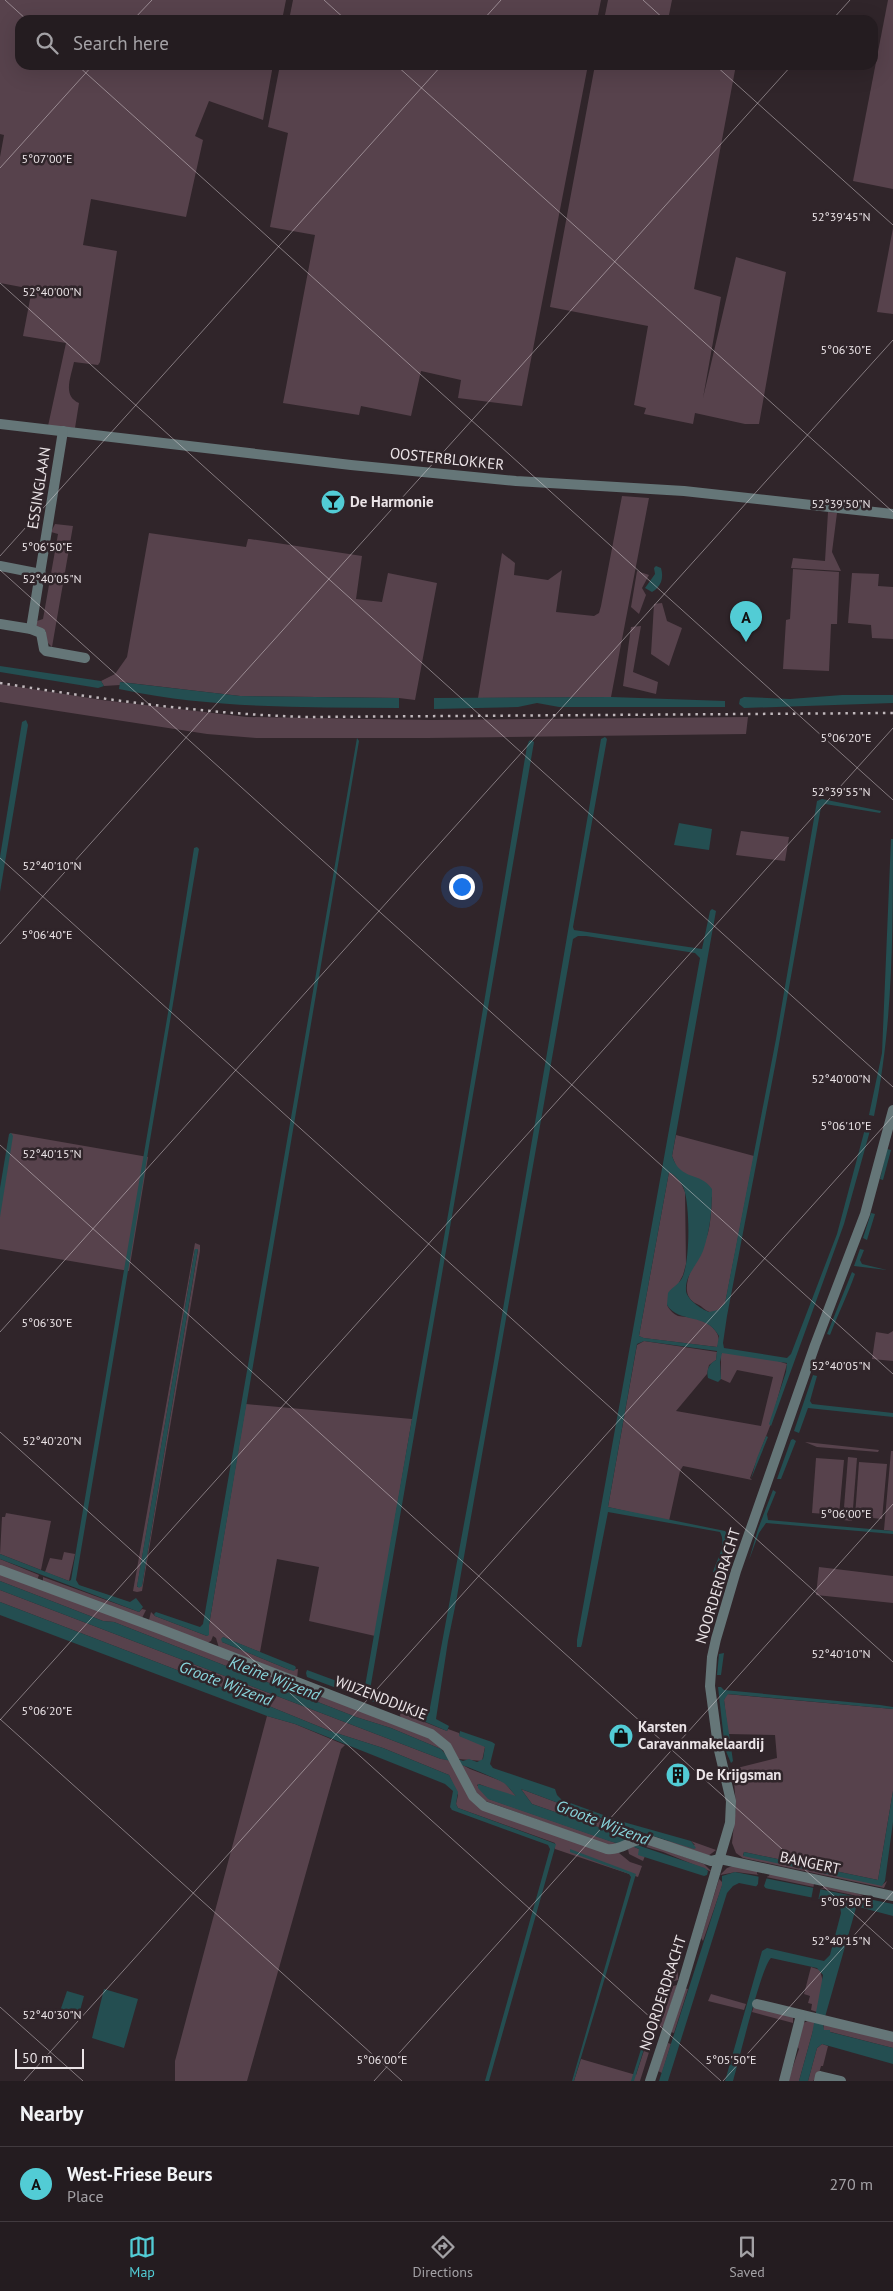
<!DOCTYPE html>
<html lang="en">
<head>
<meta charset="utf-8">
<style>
  body { margin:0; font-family:"PT Sans",sans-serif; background:#2c2529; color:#f1f3f6 }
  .scale { position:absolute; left:15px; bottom:12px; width:69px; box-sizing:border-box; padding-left:5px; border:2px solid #eae3e6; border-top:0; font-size:14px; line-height:18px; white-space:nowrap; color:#eae3e6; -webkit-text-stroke:4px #30252a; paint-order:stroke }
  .you { position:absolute; left:461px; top:886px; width:18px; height:18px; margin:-12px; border:4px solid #fff; border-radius:50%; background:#1a73e8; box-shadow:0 0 0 8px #1a73e833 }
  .badge { display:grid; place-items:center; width:32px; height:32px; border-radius:50%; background:#52ccd5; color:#111; font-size:16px; font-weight:700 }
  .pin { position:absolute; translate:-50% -41px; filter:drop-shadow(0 1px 2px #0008) }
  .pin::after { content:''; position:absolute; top:26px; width:18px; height:15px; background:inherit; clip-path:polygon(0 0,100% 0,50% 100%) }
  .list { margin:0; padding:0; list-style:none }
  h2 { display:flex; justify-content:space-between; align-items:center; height:65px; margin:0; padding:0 20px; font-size:21px }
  h2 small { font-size:16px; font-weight:400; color:#a3a1a5 }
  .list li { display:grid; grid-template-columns:32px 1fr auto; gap:15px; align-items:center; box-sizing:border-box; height:75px; padding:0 20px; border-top:1px solid #413a3e }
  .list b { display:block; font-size:19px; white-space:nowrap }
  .list p { margin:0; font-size:16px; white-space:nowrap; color:#a3a1a5 }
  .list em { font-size:16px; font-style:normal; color:#a3a1a5 }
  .icon { flex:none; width:28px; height:28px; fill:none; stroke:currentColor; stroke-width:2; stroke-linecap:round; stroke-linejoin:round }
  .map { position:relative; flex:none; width:893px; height:2081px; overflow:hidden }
  .search { position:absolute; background:#241c20; box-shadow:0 5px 20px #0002; left:15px; right:15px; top:15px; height:55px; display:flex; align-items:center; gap:12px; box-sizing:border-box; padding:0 18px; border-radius:15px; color:#a3a1a5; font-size:19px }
  .sheet { height:140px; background:#241c20 }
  nav { display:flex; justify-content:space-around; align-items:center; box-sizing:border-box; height:70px; border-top:1px solid #413a3e; background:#241c20; font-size:14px; color:#a3a1a5 }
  nav a { display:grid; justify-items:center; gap:2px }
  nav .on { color:#52ccd5 }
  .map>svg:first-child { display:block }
  .green { fill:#57424c; fill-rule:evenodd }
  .water { fill:#244e51; fill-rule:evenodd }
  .pier { fill:#30252a }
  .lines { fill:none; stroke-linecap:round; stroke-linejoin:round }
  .minor { stroke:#657678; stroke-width:10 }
  .rail { stroke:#c0b8bc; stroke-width:2.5; stroke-dasharray:2.5 5; stroke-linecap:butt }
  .ticks { fill:none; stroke:#eae3e6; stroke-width:1; stroke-opacity:0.45 }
  .labels { text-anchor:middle; stroke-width:5; stroke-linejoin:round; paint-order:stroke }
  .street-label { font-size:15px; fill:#eae3e6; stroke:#30252a }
  .poi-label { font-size:15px; font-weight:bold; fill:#eae3e6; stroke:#30252a; text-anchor:start }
  .water-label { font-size:16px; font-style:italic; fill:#88d5dc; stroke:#30252a }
  .ticks-label { font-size:12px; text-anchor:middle; fill:#eae3e6; stroke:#30252a; stroke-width:5; stroke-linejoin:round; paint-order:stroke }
</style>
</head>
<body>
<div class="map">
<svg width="893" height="2081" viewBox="0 0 893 2081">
  <rect width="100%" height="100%" fill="#30252a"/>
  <g class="green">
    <path d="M0 0H286L282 20H20V65H273L263 120 209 101 195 136 203 140 186 217 91 199 83 245 117 251 100 362 98 365 74 362C71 377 62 396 79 403L75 428 48 426 66 343 23 336 32 289 0 283V157L4 135 0 134Z"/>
    <path d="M293 0H601L597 20H289Z"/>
    <path d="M608 0H672L668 20H604Z"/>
    <path d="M888 0H893V189L853 181Z"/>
    <path d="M280 65H588L522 406 458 398 461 380 421 371 411 416 361 406 359 415 283 403 315 235 270 227 288 133 268 127Z"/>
    <path d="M595 65H736L694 289 721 297 703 398 736 257 786 272 759 424H745L695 413 693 424 644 414 646 408 634 405 648 326 550 307Z"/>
    <path d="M893 228V314L877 312Z"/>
    <path d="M622 496 649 498 611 697 478 698 502 553 515 563 514 575 548 580 562 570 556 612 594 616 599 613 601 606Z"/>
    <path d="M828 512 837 513 832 552 841 571 791 568 793 558 825 561Z"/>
    <path d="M55 524 73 526 52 647 45 640 46 631 35 628 37 621 43 619 58 534 51 532Z"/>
    <path d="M149 533 246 547 248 539H250L362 556 356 599 382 602 388 573 437 583 415 700 399 698 240 696 121 682 120 685 104 686 101 681 115 674 127 657Z"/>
    <path d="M793 569 839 572 837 624H831L829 671 783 669 786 620 790 619Z"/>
    <path d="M637 571 649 575 642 588 646 595 639 614 631 607Z"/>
    <path d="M852 573 879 574 878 586 893 587V639L872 638 871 625 848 623Z"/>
    <path d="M662 603 667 621 682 628 669 666 651 654 654 604Z"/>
    <path d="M641 626 633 672 658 682 656 694 623 686 631 627Z"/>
    <path d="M0 684 102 700 247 717 430 720 748 717 746 734 427 738H256L207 734 0 702Z"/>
    <path d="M741 831 789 837 785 861 736 855Z"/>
    <path d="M10 1133 148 1157 129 1271 0 1249V1192Z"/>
    <path d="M676 1135 754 1156 725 1304 714 1313C705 1312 704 1307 697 1304 672 1293 700 1254 707 1236 711 1224 711 1210 712 1197L677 1168 672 1156Z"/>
    <path d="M669 1172 672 1173 681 1183 685 1192 686 1264 683 1275 667 1305C669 1309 673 1314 678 1316 683 1317 689 1317 694 1318 706 1320 725 1333 717 1347L643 1338 639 1336Z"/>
    <path d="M195 1243 200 1245V1251L142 1591 137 1592 133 1591ZM195 1249 198 1250 142 1586 137 1587Z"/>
    <path d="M893 1331V1361L872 1359 876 1332 888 1334Z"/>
    <path d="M644 1341 717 1352 716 1360 709 1365 707 1374 676 1411 761 1426 773 1377 737 1370 730 1383 721 1379V1354L723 1352 775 1360 787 1364 770 1426 750 1478 752 1480 683 1466 680 1471 669 1521 608 1507 637 1345Z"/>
    <path d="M246 1404 412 1419 375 1636 309 1621 319 1567 277 1559 260 1652 223 1637 222 1642 290 1670 298 1669 297 1679 219 1648 216 1638 213 1636 211 1641 207 1643 149 1620 151 1612 155 1616 207 1636 209 1633V1625Z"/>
    <path d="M805 1442 879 1450 878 1452 817 1447Z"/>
    <path d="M891 1451H893V1531L884 1530Z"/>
    <path d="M848 1457 857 1458 852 1521 843 1520Z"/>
    <path d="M816 1458 844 1460 839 1515 812 1513Z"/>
    <path d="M859 1462 887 1464 882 1519 855 1516Z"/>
    <path d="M6 1513 51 1521 41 1570 0 1554 2 1517H5Z"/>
    <path d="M64 1552 75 1554 69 1581 45 1572 50 1558 62 1560Z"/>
    <path d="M0 1559 39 1575 37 1580 0 1567Z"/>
    <path d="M819 1567 893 1576V1603L816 1595Z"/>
    <path d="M0 1572 214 1652 231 1663 277 1678 427 1735 449 1756 441 1749 391 1728 356 1717 114 1622 103 1621 0 1581Z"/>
    <path d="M43 1577 139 1612 142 1609 146 1610 142 1618 43 1583Z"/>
    <path d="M0 1590 441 1759 451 1760 471 1798 619 1853 630 1862 642 1866 638 1877 555 1849V1843L458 1808 456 1804 458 1795 449 1775 383 1748 330 1731 237 1693 0 1602Z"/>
    <path d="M726 1694 893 1709V1791L878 1880 744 1852 743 1855 882 1885 887 1881 884 1888 743 1858 736 1853 732 1843 736 1806 733 1769 777 1758 775 1735 728 1734 724 1700Z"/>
    <path d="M402 1706 425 1716 405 1707 402 1713 447 1731 448 1729 459 1733 460 1736 483 1745 485 1747 482 1761 458 1759 402 1718 400 1716Z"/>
    <path d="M267 1716 295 1724 345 1745 341 1749 247 2081H175V2061Z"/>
    <path d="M459 1763 470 1769 504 1782 516 1796 515 1798 479 1784 477 1785 489 1799 616 1843 613 1847 480 1799Z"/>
    <path d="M521 1789 601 1819 634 1828 644 1834 665 1840 695 1845 691 1841 716 1850 708 1856 629 1841 618 1834 532 1804Z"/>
    <path d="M645 1843 704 1864 712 1872 663 1852 636 1844Z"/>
    <path d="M632 1846 639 1849 641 1855 645 1856 643 1861 629 1854 628 1849Z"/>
    <path d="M733 1866 757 1871V1874L759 1875 736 1872 720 1875 727 1868Z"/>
    <path d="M770 1873 814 1883V1887L766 1877 769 1876Z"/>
    <path d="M719 1879 723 1883 703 1941 701 1938Z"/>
    <path d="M824 1885 863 1895 862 1897 820 1888H823Z"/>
    <path d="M811 1967 820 1970 823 1982 817 2012 811 2010 812 2004 808 2003 810 1996 804 1994Z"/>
    <path d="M671 1968 678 1972V1980L671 1982 640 2081H574L581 2059 636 2075Z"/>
    <path d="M677 1985 664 2026 659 2028 673 1986Z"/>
    <path d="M685 1988 688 1989 674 2033 671 2032Z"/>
    <path d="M711 1994 746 2004 744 2010 708 2001Z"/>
    <path d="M754 2006 793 2017V2023L752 2012Z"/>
    <path d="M808 2021 814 2022V2027L799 2081H788L799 2049 797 2046 803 2023Z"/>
    <path d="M824 2024 893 2041V2048L823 2030Z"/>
    <path d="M668 2043 671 2044 662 2073 658 2071Z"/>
    <path d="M822 2044 828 2046 823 2066H821L818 2077 813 2081H808L817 2048Z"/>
  </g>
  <g class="water">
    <path d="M656 566 661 568C664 578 661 587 652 592L645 588 655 574 654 568Z"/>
    <path d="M0 666 101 681 104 686 98 688 0 672Z"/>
    <path d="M120 682 240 696 399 698V708C306 707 215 709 124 690L119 689Z"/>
    <path d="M842 695H893V703L744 708 739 704 740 699 744 697 790 699Z"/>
    <path d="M611 697 725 701V707H559L537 703 518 707 434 709V698Z"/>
    <path d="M26 720 28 725 0 892V857L22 722Z"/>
    <path d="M605 737 607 739 573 927 574 930 702 949 710 911 712 909 716 911 672 1156C681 1182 700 1171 712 1189 712 1210 710 1231 703 1251 698 1264 685 1275 686 1290 686 1299 701 1309 709 1312L718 1310 725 1303 776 1039 817 801 822 799 881 811 880 813 825 804 821 807 776 1061 727 1316 723 1343 724 1348 787 1358 791 1354 837 1234 866 1125 871 1127 844 1224 771 1426 769 1424 786 1372 787 1363 722 1353 720 1362 721 1379 718 1382 708 1378C706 1370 709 1364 716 1360L717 1351 644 1341 637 1344 608 1507 725 1531 728 1535 727 1541 716 1573 713 1572C717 1559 727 1545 720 1532L608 1512 582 1644 581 1647H577V1640L700 958 695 953 586 936H578L573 939 456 1602 448 1641 436 1719 449 1726 447 1731 402 1712 405 1707 425 1716 429 1713 493 1367 601 739ZM669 1172C675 1175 682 1183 684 1189 690 1208 690 1258 683 1276 680 1284 673 1286 668 1293L667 1305C679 1324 706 1312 719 1336L717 1347 644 1338 639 1336Z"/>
    <path d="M357 738 359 741 209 1625V1635L207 1636 155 1616 154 1614 156 1612 200 1627 203 1624Z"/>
    <path d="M531 740 534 742 370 1690 372 1695 391 1703 390 1708 307 1677 306 1673 307 1670 361 1690 365 1686 458 1158 527 746 529 741Z"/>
    <path d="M679 823 712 829 709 850 674 845Z"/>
    <path d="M891 839H893C893 931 893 1027 874 1116L869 1115 882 1053Z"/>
    <path d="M197 847 199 849 76 1580 79 1585 130 1602 136 1598 143 1607 139 1612 0 1559V1554L69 1581 71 1580 169 1007 194 848Z"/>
    <path d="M11 1133 13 1136 0 1217V1188L9 1134Z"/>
    <path d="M887 1149 891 1150 883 1180 880 1179Z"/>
    <path d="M871 1213 875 1214 867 1240 863 1238Z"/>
    <path d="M195 1249H198L142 1586 139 1588 137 1586Z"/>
    <path d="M860 1249 864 1250 860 1260 862 1264 887 1270 854 1266Z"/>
    <path d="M852 1272 855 1274C848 1294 838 1314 830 1335L827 1334Z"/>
    <path d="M813 1375 817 1376 810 1401 812 1404 893 1413V1417L808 1408 799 1433 794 1431Z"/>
    <path d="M766 1436 768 1437 751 1479 757 1458Z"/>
    <path d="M793 1439 796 1441 781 1479H777L791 1440Z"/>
    <path d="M773 1490 776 1492 767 1514 768 1520 893 1531V1534L766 1523 759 1533 749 1560 758 1529Z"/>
    <path d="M0 1581 103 1621 114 1622 356 1717 391 1728 441 1749 446 1755 463 1761 469 1759 477 1762 483 1759 485 1747 459 1736 460 1731 492 1742 495 1744 490 1764 493 1768 555 1789 557 1795 562 1800 620 1821 691 1841 696 1848 694 1849C636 1831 579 1811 521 1789L532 1804 618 1834 623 1839 640 1846 705 1868 708 1871 707 1875 704 1876 638 1855 639 1849 622 1842 616 1843 609 1841 488 1799 478 1788V1784L516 1796C512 1792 508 1785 502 1782 494 1777 447 1758 441 1759L0 1590Z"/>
    <path d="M0 1602 237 1693 330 1731 383 1748 449 1775 458 1792 456 1804 458 1808 556 1844 489 2081H485L550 1849 548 1845 452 1810 450 1807 453 1791 445 1784 295 1724 267 1716 0 1615Z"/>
    <path d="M223 1637 295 1666 296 1668 294 1671 290 1670 222 1642 221 1639Z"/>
    <path d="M724 1653 721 1675H717L719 1654Z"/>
    <path d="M718 1687H721L724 1690 880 1705 893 1707V1709L728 1694 724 1700 733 1761 731 1763 725 1749Z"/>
    <path d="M893 1791V1822L885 1881 882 1886 743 1856 744 1852 878 1880Z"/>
    <path d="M570 1849 636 1874 574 2081H572L631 1877 629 1874 570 1852Z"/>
    <path d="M735 1872 893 1904V1916L859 1907 856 1908 823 2024 824 2030H830V2032L893 2048V2064L822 2044 817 2048 808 2081H799L812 2034 823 1975 817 1968 771 1958C761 1967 739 2061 733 2081H725L762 1951 767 1948 824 1961 830 1955 841 1913 840 1906 834 1902 739 1883 733 1886 727 1893 668 2081H659L722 1885V1876Z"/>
    <path d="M668 1972 634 2081H631L665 1973Z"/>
    <path d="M104 1989 138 1999 124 2048 92 2038Z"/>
    <path d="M67 1991 84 1996 78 2018 59 2014Z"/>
  </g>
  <g class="pier">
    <path d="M759 1872 768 1874 764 1886 767 1890 755 1888 758 1884Z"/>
    <path d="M814 1884 821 1886 818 1901 811 1900Z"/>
  </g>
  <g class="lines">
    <g class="minor">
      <path d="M0 424 351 465 516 481 684 491 893 514"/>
      <path d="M63 431 31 629 41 633 44 649 46 651 85 658"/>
      <path d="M0 566 41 574"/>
      <path d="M0 624 31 629"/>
      <path d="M0 1570 160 1629 431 1734 447 1747 473 1796 484 1806 607 1849C622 1851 632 1838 646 1839L711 1861 720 1859 893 1896"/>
      <path d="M757 2004 893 2037"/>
      <path d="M650 2081 683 1982 730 1823 731 1801 718 1746 710 1686 712 1657 716 1639 736 1571 815 1345 865 1214 893 1110"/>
      <path d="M784 2081 801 2015"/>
      <path d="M819 2081 820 2076 841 2081"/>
    </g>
    <path class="rail" d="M0 683C102 699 203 714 307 717L893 713"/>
  </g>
  <path class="ticks" d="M5 0 27 20M324 0 346 20M643 0 665 20M133 20 152 0M483 20 501 0M832 20 850 0M77 65 893 800M396 65 893 512M715 65 893 225M0 168 93 65M0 283 893 1087M0 556 442 65M0 570 893 1374M0 858 893 1662M0 944 792 65M0 1145 893 1949M0 1332 893 340M0 1432 721 2081M0 1719 402 2081M0 1720 893 728M0 2007 83 2081M24 2081 893 1116M374 2081 893 1504M723 2081 893 1892"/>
  <defs>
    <symbol id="bar-disc" viewBox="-11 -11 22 22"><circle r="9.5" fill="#52ccd5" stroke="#30252a"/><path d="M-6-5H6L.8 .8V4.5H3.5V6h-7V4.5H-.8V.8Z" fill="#111"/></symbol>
    <symbol id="shop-disc" viewBox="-11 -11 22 22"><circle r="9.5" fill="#52ccd5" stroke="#30252a"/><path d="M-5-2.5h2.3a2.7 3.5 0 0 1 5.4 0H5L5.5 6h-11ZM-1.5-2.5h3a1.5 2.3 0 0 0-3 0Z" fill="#111"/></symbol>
    <symbol id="building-disc" viewBox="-11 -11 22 22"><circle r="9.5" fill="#52ccd5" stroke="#30252a"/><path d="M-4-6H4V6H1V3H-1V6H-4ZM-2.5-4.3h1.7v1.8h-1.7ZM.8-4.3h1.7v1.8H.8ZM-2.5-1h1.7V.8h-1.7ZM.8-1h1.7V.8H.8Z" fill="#111"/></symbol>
  </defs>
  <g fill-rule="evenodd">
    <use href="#bar-disc" x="319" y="488" width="28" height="28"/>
    <use href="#shop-disc" x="607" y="1722" width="28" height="28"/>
    <use href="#building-disc" x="664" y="1761" width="28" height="28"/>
  </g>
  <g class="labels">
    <g class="street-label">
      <text transform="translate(447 459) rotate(6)" y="5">OOSTERBLOKKER</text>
      <text transform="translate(39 488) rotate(-81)" y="5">ESSINGLAAN</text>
      <text transform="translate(718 1586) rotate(-73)" y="5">NOORDERDRACHT</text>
      <text transform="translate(381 1698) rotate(21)" y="5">WIJZENDDIJKJE</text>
      <text transform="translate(810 1863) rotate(12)" y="5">BANGERT</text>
      <text transform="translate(663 1993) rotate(-72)" y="5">NOORDERDRACHT</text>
    </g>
    <g class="poi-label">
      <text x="350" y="507">De Harmonie</text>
      <text x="638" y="1732">Karsten<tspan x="638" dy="17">Caravanmakelaardij</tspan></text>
      <text x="696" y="1780">De Krijgsman</text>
    </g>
    <g class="water-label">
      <text transform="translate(275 1678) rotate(21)" y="6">Kleine Wijzend</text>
      <text transform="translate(226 1683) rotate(21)" y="6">Groote Wijzend</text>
      <text transform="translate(603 1822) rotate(21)" y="6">Groote Wijzend</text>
    </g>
  </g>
  <g class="ticks-label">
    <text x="47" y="163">5°07'00"E</text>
    <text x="841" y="221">52°39'45"N</text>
    <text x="52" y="296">52°40'00"N</text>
    <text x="846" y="354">5°06'30"E</text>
    <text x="841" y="508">52°39'50"N</text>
    <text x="47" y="551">5°06'50"E</text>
    <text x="52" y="583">52°40'05"N</text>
    <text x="846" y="742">5°06'20"E</text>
    <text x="841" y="796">52°39'55"N</text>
    <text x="52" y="870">52°40'10"N</text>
    <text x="47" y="939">5°06'40"E</text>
    <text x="841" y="1083">52°40'00"N</text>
    <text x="846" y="1130">5°06'10"E</text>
    <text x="52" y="1158">52°40'15"N</text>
    <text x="47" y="1327">5°06'30"E</text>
    <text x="841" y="1370">52°40'05"N</text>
    <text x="52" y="1445">52°40'20"N</text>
    <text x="846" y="1518">5°06'00"E</text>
    <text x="841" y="1658">52°40'10"N</text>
    <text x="47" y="1715">5°06'20"E</text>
    <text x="846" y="1906">5°05'50"E</text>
    <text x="841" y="1945">52°40'15"N</text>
    <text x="52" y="2019">52°40'30"N</text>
    <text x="382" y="2064">5°06'00"E</text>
    <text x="731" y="2064">5°05'50"E</text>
  </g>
</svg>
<div class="scale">50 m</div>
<div class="you"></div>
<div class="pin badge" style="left:746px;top:642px">A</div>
<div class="search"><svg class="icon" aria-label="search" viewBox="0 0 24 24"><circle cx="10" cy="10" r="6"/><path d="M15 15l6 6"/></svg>Search here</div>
</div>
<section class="sheet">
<h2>Nearby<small></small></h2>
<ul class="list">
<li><span class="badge">A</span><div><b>West-Friese Beurs</b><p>Place</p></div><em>270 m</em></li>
</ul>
</section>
<nav>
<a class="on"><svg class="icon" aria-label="map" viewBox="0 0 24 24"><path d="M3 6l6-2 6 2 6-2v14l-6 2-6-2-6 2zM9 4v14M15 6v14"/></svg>Map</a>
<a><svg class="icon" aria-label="directions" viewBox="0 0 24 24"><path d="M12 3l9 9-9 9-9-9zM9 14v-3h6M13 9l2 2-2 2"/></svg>Directions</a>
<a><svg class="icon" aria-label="saved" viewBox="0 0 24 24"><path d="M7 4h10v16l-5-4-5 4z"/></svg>Saved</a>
</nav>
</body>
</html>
